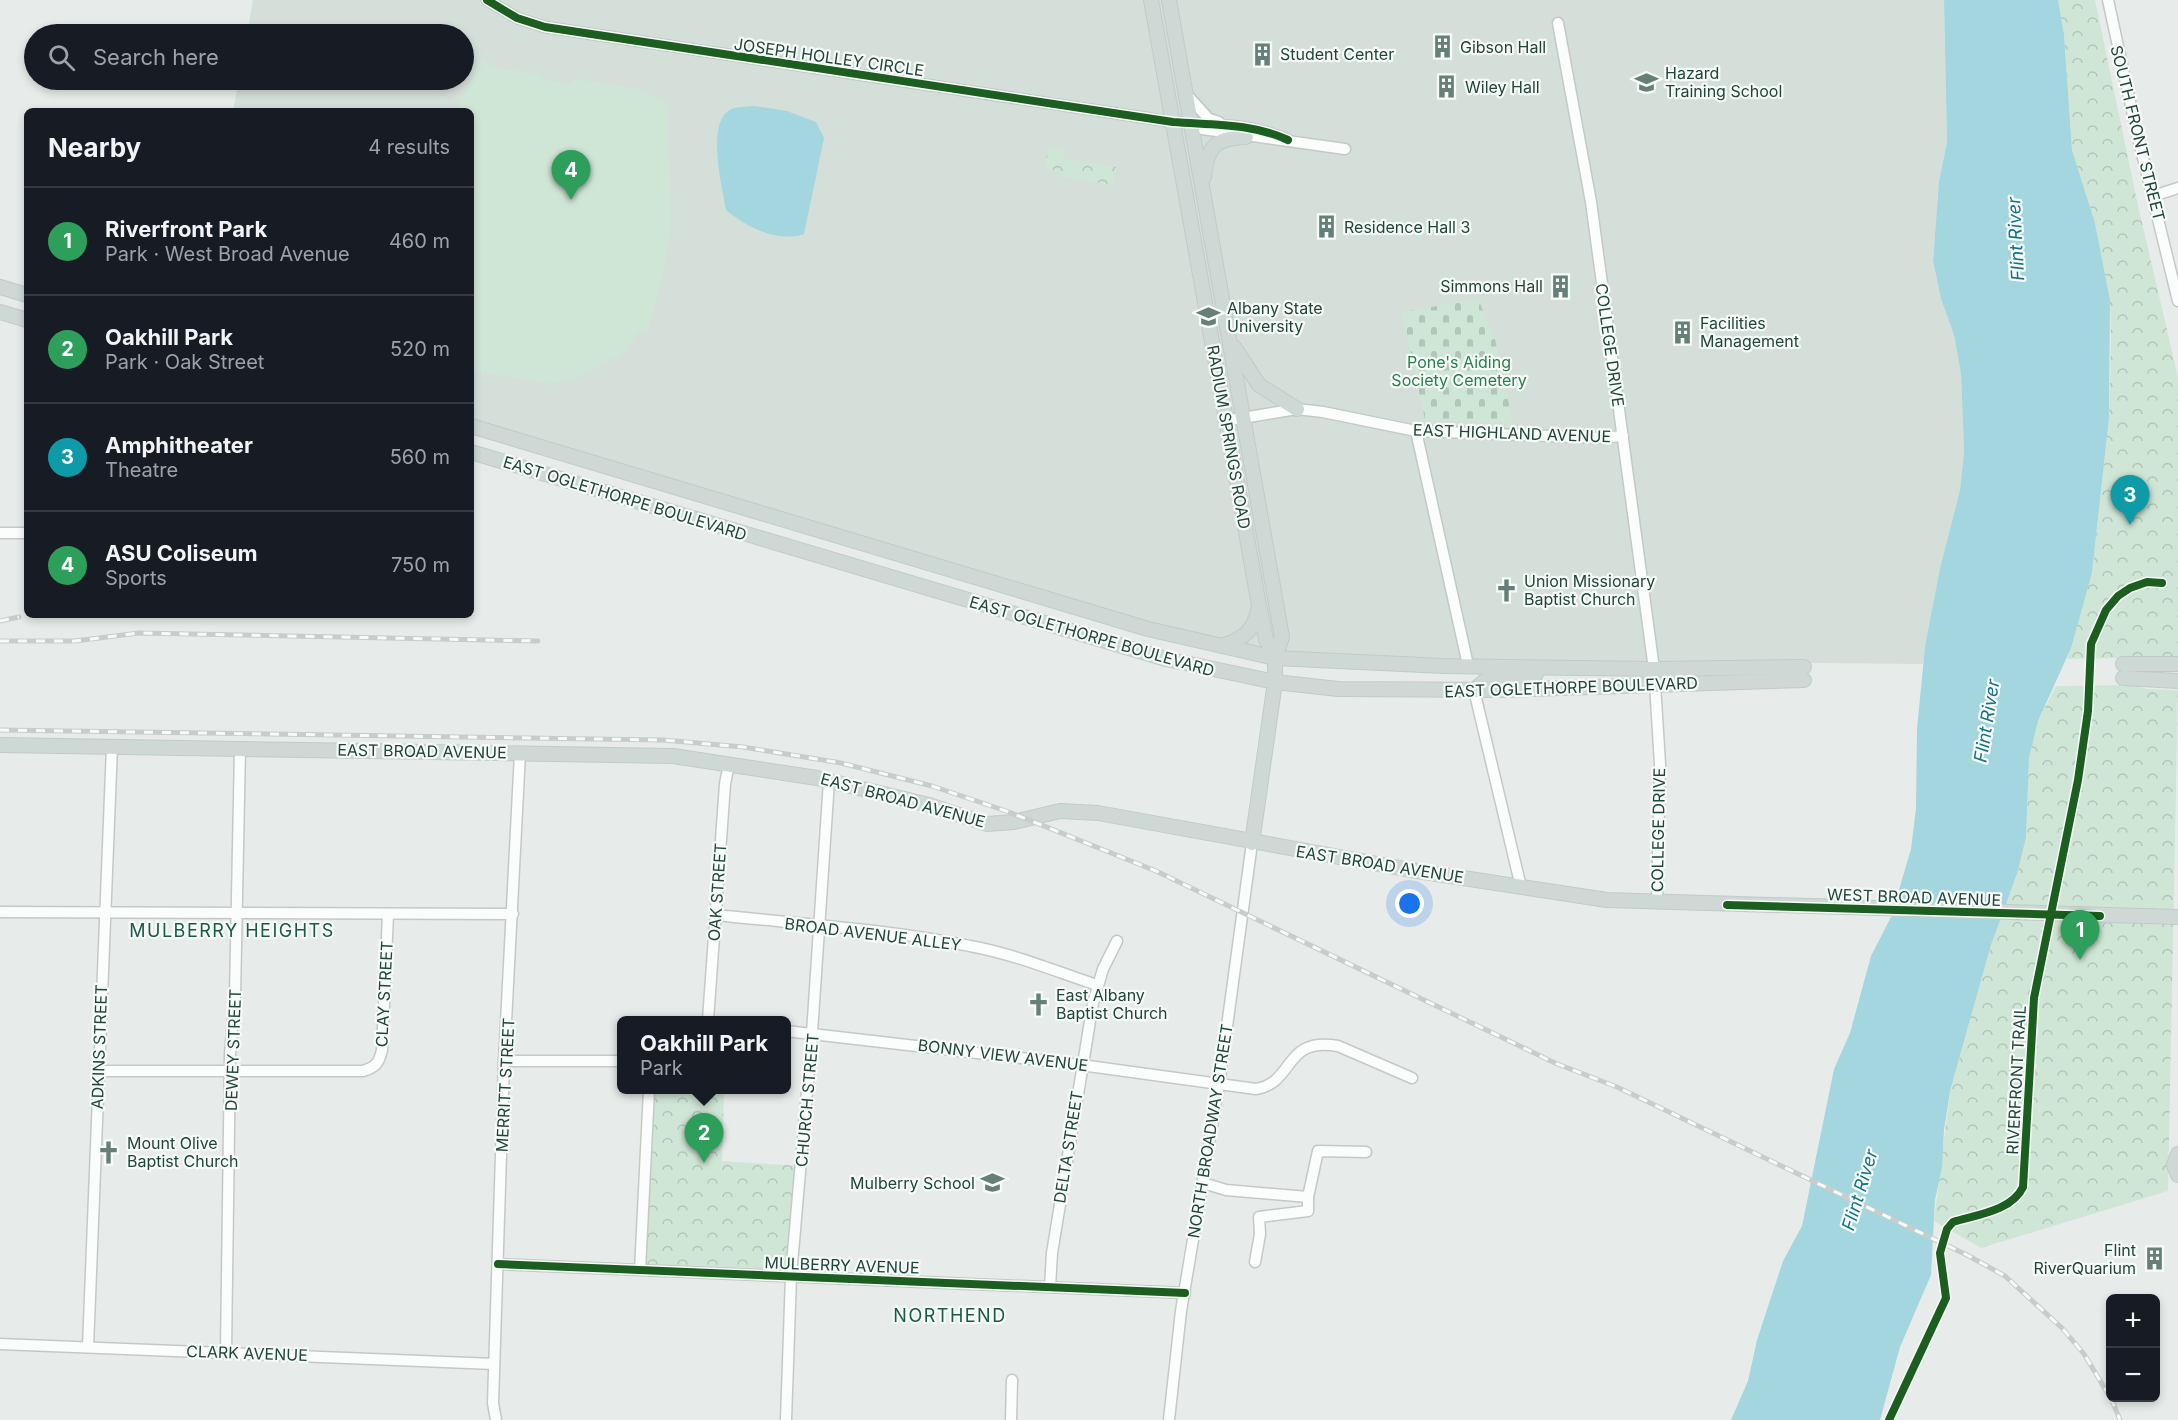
<!DOCTYPE html>
<html lang="en">
<head>
<meta charset="utf-8">
<style>
  body { margin:0; font-family:Inter,sans-serif; background:#20242c; color:#f1f3f6 }
  .controls { position:absolute; right:18px; bottom:18px; display:grid; overflow:hidden; border-radius:9px; box-shadow:0 3px 9px #0003 }
  .controls button { width:54px; height:54px; display:grid; place-items:center; padding:0; border:0; border-bottom:2px solid #363941; background:#171b24; color:#f1f3f6; font:30px sans-serif }
  .you { position:absolute; left:1410px; top:904px; width:21px; height:21px; margin:-15px; border:4px solid #fff; border-radius:50%; background:#1a73e8; box-shadow:0 0 0 9px #1a73e833 }
  .badge { display:grid; place-items:center; width:39px; height:39px; border-radius:50%; background:#d93025; color:#fff; font-size:20px; font-weight:700 }
  .pin { position:absolute; translate:-50% -50px; filter:drop-shadow(0 2px 3px #0008) }
  .pin::after { content:''; position:absolute; top:32px; width:21px; height:18px; background:inherit; clip-path:polygon(0 0,100% 0,50% 100%) }
  .popup { position:absolute; left:617px; top:1016px; width:174px; height:78px; box-sizing:border-box; display:grid; place-content:center; border-radius:9px; background:#171b24; filter:drop-shadow(0 2px 4px #0005); font-size:20px; white-space:nowrap; color:#9ea1a6 }
  .popup b { font-size:22px; color:#f1f3f6 }
  .popup::after { content:''; position:absolute; left:50%; top:100%; margin-left:-12px; border:12px solid transparent; border-top-color:#171b24 }
  .list { margin:0; padding:0; list-style:none }
  h2 { display:flex; justify-content:space-between; align-items:center; height:78px; margin:0; padding:0 24px; font-size:26px }
  h2 small { font-size:20px; font-weight:400; color:#9ea1a6 }
  .list li { display:grid; grid-template-columns:39px 1fr auto; gap:18px; align-items:center; box-sizing:border-box; height:108px; padding:0 24px; border-top:2px solid #363941 }
  .list b { display:block; font-size:22px; white-space:nowrap }
  .list p { margin:0; font-size:20px; white-space:nowrap; color:#9ea1a6 }
  .list em { font-size:20px; font-style:normal; color:#9ea1a6 }
  .icon { flex:none; width:33px; height:33px; fill:none; stroke:currentColor; stroke-width:2; stroke-linecap:round; stroke-linejoin:round }
  .map { position:relative; flex:none; width:2178px; height:1420px; overflow:hidden }
  .search { position:absolute; background:#171b24; box-shadow:0 3px 9px #0003; left:24px; top:24px; width:450px; height:66px; display:flex; align-items:center; gap:15px; box-sizing:border-box; padding:0 21px; border-radius:33px; color:#9ea1a6; font-size:22px }
  .panel { position:absolute; background:#171b24; box-shadow:0 3px 9px #0003; left:24px; top:108px; width:450px; height:510px; border-radius:9px }
  .map>svg:first-child { display:block }
  .built { fill:#d4dfda }
  .grass { fill:#cfe6d6 }
  .cemetery { fill:url(#cemetery-stones) }
  .park { fill:url(#park-crowns) }
  .water { fill:#a4d6df }
  .lines { fill:none; stroke-linecap:round; stroke-linejoin:round }
  .minor-casing { stroke:#c4c9c7; stroke-width:13 }
  .major-casing { stroke:#c1cbc9; stroke-width:16 }
  .minor { stroke:#fbfcfc; stroke-width:10 }
  .major { stroke:#ced8d5; stroke-width:14 }
  .rail-casing { stroke:#c8cdcb; stroke-width:5 }
  .rail { stroke:#f6fbf8; stroke-width:3; stroke-dasharray:9; stroke-linecap:butt }
  .cycleway-casing { stroke:#f6fbf8; stroke-width:11 }
  .cycleway { stroke:#1b5e20; stroke-width:8 }
  .labels { text-anchor:middle; stroke-width:4.5; stroke-linejoin:round; paint-order:stroke }
  .poi-label { font-size:16px; fill:#21443b; stroke:#f6fbf8; text-anchor:start }
  .street-label { font-size:16px; fill:#21443b; stroke:#f6fbf8 }
  .park-label { font-size:16px; fill:#267f49; stroke:#f6fbf8 }
  .water-label { font-size:18px; font-style:italic; fill:#137387; stroke:#f6fbf8 }
  .neighbourhood-label { font-size:18px; letter-spacing:1.5px; fill:#1a584a; stroke:#f6fbf8 }
</style>
</head>
<body>
<div class="map">
<svg width="2178" height="1420" viewBox="0 0 2178 1420">
  <defs>
    <pattern id="cemetery-stones" width="16" height="16" patternUnits="userSpaceOnUse" patternTransform="scale(1.5)"><rect width="16" height="16" fill="#cfe6d6"/><path d="M2 7V4a2 2 0 0 1 4 0v3zM10 15v-3a2 2 0 0 1 4 0v3z" fill="#b1c6b9"/></pattern>
    <pattern id="park-crowns" width="20" height="18" patternUnits="userSpaceOnUse" patternTransform="scale(1.5)"><rect width="20" height="18" fill="#cfe6d6"/><path d="M2 6a3 3 0 1 1 6 0M12 15a3 3 0 1 1 6 0" fill="none" stroke="#b1c6b9"/></pattern>
  </defs>
  <rect width="100%" height="100%" fill="#e7ecea"/>
  <path class="built" d="M253 0H1944L1947 142 1939 181 1933 261 1941 299 1954 335 1961 374 1964 451 1960 490 1940 568 1923 664 1434 660 1316 656 1198 640 471 422V111H233L239 80H464V34H247Z"/>
  <path class="grass" d="M481 61 493 67 543 75V80L572 84 573 79 634 88 667 103 671 224 662 281 647 332 639 330 625 352 571 380 548 383 483 373 471 367V111H456Z"/>
  <path class="cemetery" d="M1478 299 1495 339 1513 423 1425 420 1402 312Z"/>
  <g class="park">
    <path d="M2058 0H2095L2137 201 2178 377V656L2176 657 2067 659 2092 573 2109 418 2111 340 2110 300 2095 223 2072 150 2064 34Z"/>
    <path d="M1048 147 1063 150V159L1116 167 1113 185 1060 176V171L1045 168Z"/>
    <path d="M2133 685 2147 689 2178 690 2168 1191 1981 1248 1934 1221 1950 1091 1991 945 2017 874 2026 838 2029 758 2038 721 2056 686Z"/>
    <path d="M651 1090H724L722 1161 800 1166 790 1275 641 1269Z"/>
  </g>
  <g class="water">
    <path d="M1944 0H2058L2064 34 2072 150 2095 223 2110 300 2109 418 2092 573 2071 648 2038 721 2029 758 2026 838 2017 874 1991 945 1950 1091 1944 1130 1942 1167 1935 1200 1931 1275 1900 1347 1880 1420H1731L1748 1381 1757 1340 1783 1261 1802 1226 1834 1069 1850 1033 1871 956 1891 917 1911 849 1916 808 1917 729 1925 647 1940 568 1960 490 1964 451 1961 374 1954 335 1941 299 1933 261 1939 181 1947 142Z"/>
    <path d="M755 106 787 111 816 122 824 138 804 234C778 243 746 227 726 210 722 187 707 126 728 111 734 106 747 107 755 106Z"/>
  </g>
  <g class="lines">
    <defs>
      <g id="minor">
        <path d="M487 0 517 18 545 27 1173 122C1213 125 1251 123 1288 140"/>
        <path d="M2108 0 2136 129 2178 301"/>
        <path d="M1558 23 1591 202 1654 669"/>
        <path d="M1188 96 1209 119 1219 122"/>
        <path d="M1202 129 1345 149"/>
        <path d="M2153 196 2178 188"/>
        <path d="M1224 421 1297 409 1323 412 1416 431 1600 438 1623 436"/>
        <path d="M1416 431 1468 665"/>
        <path d="M0 533H27"/>
        <path d="M1655 684 1660 764 1657 903"/>
        <path d="M1474 690 1521 887"/>
        <path d="M0 912 513 914"/>
        <path d="M716 915C800 924 887 929 970 946 1014 954 1055 971 1097 985"/>
        <path d="M708 1020 725 784 729 764"/>
        <path d="M786 1031 1081 1065 1256 1089C1295 1083 1283 1036 1338 1046L1412 1078"/>
        <path d="M504 1061H622"/>
        <path d="M97 1071H363C376 1067 379 1063 382 1050L388 914"/>
        <path d="M1203 1183 1226 1190 1308 1197"/>
        <path d="M1255 1262 1260 1234 1259 1217 1308 1211V1197L1318 1151 1366 1152"/>
        <path d="M498 1264 1185 1293"/>
        <path d="M640 1270 649 1090"/>
        <path d="M1050 1287 1052 1253 1093 1003 1103 969 1117 941"/>
        <path d="M0 1344 494 1364"/>
        <path d="M88 1347 112 746"/>
        <path d="M226 1352 230 1054 235 995 240 748"/>
        <path d="M496 1420 493 1403 504 1061 520 753"/>
        <path d="M786 1420 791 1276 812 1033 829 781"/>
        <path d="M1011 1420 1012 1380"/>
        <path d="M1169 1420 1181 1311 1219 1085 1252 843"/>
      </g>
      <g id="major">
        <path d="M1151 0 1259 605 1266 639 1275 658"/>
        <path d="M1169 0 1282 637 1275 658V682L1252 843"/>
        <path d="M1204 177C1207 146 1216 138 1246 137"/>
        <path d="M0 287 27 295"/>
        <path d="M0 312 27 320"/>
        <path d="M1234 347 1259 385 1297 409"/>
        <path d="M471 426 1148 629 1275 658 1444 666 1654 669 1804 667"/>
        <path d="M471 452 1166 659 1275 682 1338 689 1504 690 1804 680"/>
        <path d="M1221 646C1241 641 1254 631 1258 610"/>
        <path d="M2123 664H2178"/>
        <path d="M2123 678 2178 681"/>
        <path d="M1474 690 1488 678 1536 674"/>
        <path d="M0 745 673 756 817 778 929 805 987 824 1014 822 1060 811 1098 813 1411 870 1607 900 2178 917"/>
        <path d="M2178 1154 2174 1165 2178 1175"/>
      </g>
    </defs>
    <use href="#minor" class="minor-casing"/>
    <use href="#major" class="major-casing"/>
    <use href="#minor" class="minor"/>
    <use href="#major" class="major"/>
    <defs>
      <g id="rail">
        <path d="M0 621 19 617"/>
        <path d="M0 641H75L139 633 538 641"/>
        <path d="M0 730 663 740 743 747 841 763 932 786 1009 812 1156 871 1555 1063 1617 1087 1967 1255 2005 1276 2062 1328 2084 1354 2110 1397"/>
        <path d="M2111 1398 2120 1420"/>
      </g>
    </defs>
    <use href="#rail" class="rail-casing"/>
    <use href="#rail" class="rail"/>
    <defs>
      <g id="cycleway">
        <path d="M487 0 517 18 545 27 1173 122C1213 125 1251 123 1288 140"/>
        <path d="M1727 905 2100 916"/>
        <path d="M498 1264 1185 1293"/>
        <path d="M1889 1420 1946 1298 1940 1253 1947 1229 1953 1222C1975 1215 2012 1211 2023 1187L2034 998 2078 780 2088 711 2091 644 2106 610 2118 596 2130 588 2147 582 2162 583"/>
      </g>
    </defs>
    <use href="#cycleway" class="cycleway-casing"/>
    <use href="#cycleway" class="cycleway"/>
  </g>
  <defs>
    <symbol id="building-bare" viewBox="-9 -9 18 18"><path d="M-4-6H4V6H1V3H-1V6H-4ZM-2.5-4.3h1.7v1.8h-1.7ZM.8-4.3h1.7v1.8H.8ZM-2.5-1h1.7V.8h-1.7ZM.8-1h1.7V.8H.8Z" fill="#667f78" stroke="#f6fbf8" stroke-width="2.5" paint-order="stroke"/></symbol>
    <symbol id="school-bare" viewBox="-9 -9 18 18"><path d="M0-5L7-2L0 1L-7-2ZM-4 1L0 2.5L4 1V4Q0 6-4 4Z" fill="#667f78" stroke="#f6fbf8" stroke-width="2.5" paint-order="stroke"/></symbol>
    <symbol id="university-bare" viewBox="-9 -9 18 18"><path d="M0-5L7-2L0 1L-7-2ZM-4 1L0 2.5L4 1V4Q0 6-4 4Z" fill="#667f78" stroke="#f6fbf8" stroke-width="2.5" paint-order="stroke"/></symbol>
    <symbol id="church-bare" viewBox="-9 -9 18 18"><path d="M-1.2-6h2.4v3.5h3.3v2.4h-3.3V6h-2.4V-.1h-3.3v-2.4h3.3Z" fill="#667f78" stroke="#f6fbf8" stroke-width="2.5" paint-order="stroke"/></symbol>
  </defs>
  <g fill-rule="evenodd">
    <use href="#building-bare" x="1426" y="30" width="33" height="33"/>
    <use href="#building-bare" x="1246" y="38" width="33" height="33"/>
    <use href="#school-bare" x="1630" y="66" width="33" height="33"/>
    <use href="#building-bare" x="1430" y="70" width="33" height="33"/>
    <use href="#building-bare" x="1310" y="210" width="33" height="33"/>
    <use href="#building-bare" x="1544" y="270" width="33" height="33"/>
    <use href="#university-bare" x="1192" y="300" width="33" height="33"/>
    <use href="#building-bare" x="1666" y="316" width="33" height="33"/>
    <use href="#church-bare" x="1490" y="574" width="33" height="33"/>
    <use href="#church-bare" x="1022" y="988" width="33" height="33"/>
    <use href="#church-bare" x="92" y="1136" width="33" height="33"/>
    <use href="#school-bare" x="976" y="1166" width="33" height="33"/>
    <use href="#building-bare" x="2138" y="1242" width="33" height="33"/>
  </g>
  <g class="labels">
    <g class="poi-label">
      <text x="1460" y="53">Gibson Hall</text>
      <text x="1280" y="60">Student Center</text>
      <text x="1665" y="79">Hazard<tspan x="1665" dy="18">Training School</tspan></text>
      <text x="1465" y="93">Wiley Hall</text>
      <text x="1344" y="233">Residence Hall 3</text>
      <text x="1543" y="292" text-anchor="end">Simmons Hall</text>
      <text x="1227" y="314">Albany State<tspan x="1227" dy="18">University</tspan></text>
      <text x="1700" y="329">Facilities<tspan x="1700" dy="18">Management</tspan></text>
      <text x="1524" y="587">Union Missionary<tspan x="1524" dy="18">Baptist Church</tspan></text>
      <text x="1056" y="1001">East Albany<tspan x="1056" dy="18">Baptist Church</tspan></text>
      <text x="127" y="1149">Mount Olive<tspan x="127" dy="18">Baptist Church</tspan></text>
      <text x="975" y="1189" text-anchor="end">Mulberry School</text>
      <text x="2136" y="1256" text-anchor="end">Flint<tspan x="2136" dy="18">RiverQuarium</tspan></text>
    </g>
    <g class="street-label">
      <text transform="translate(829 57) rotate(8)" y="6">JOSEPH HOLLEY CIRCLE</text>
      <text transform="translate(2138 133) rotate(76)" y="6">SOUTH FRONT STREET</text>
      <text transform="translate(1610 345) rotate(82)" y="6">COLLEGE DRIVE</text>
      <text transform="translate(1512 433) rotate(2)" y="6">EAST HIGHLAND AVENUE</text>
      <text transform="translate(1229 437) rotate(80)" y="6">RADIUM SPRINGS ROAD</text>
      <text transform="translate(625 498) rotate(17)" y="6">EAST OGLETHORPE BOULEVARD</text>
      <text transform="translate(1092 636) rotate(16)" y="6">EAST OGLETHORPE BOULEVARD</text>
      <text transform="translate(1571 687) rotate(-2)" y="6">EAST OGLETHORPE BOULEVARD</text>
      <text transform="translate(422 751) rotate(1)" y="6">EAST BROAD AVENUE</text>
      <text transform="translate(903 800) rotate(15)" y="6">EAST BROAD AVENUE</text>
      <text transform="translate(1658 830) rotate(-89)" y="6">COLLEGE DRIVE</text>
      <text transform="translate(1380 864) rotate(9)" y="6">EAST BROAD AVENUE</text>
      <text transform="translate(717 892) rotate(-86)" y="6">OAK STREET</text>
      <text transform="translate(1914 897) rotate(2)" y="6">WEST BROAD AVENUE</text>
      <text transform="translate(873 934) rotate(7)" y="6">BROAD AVENUE ALLEY</text>
      <text transform="translate(384 994) rotate(-87)" y="6">CLAY STREET</text>
      <text transform="translate(99 1047) rotate(-88)" y="6">ADKINS STREET</text>
      <text transform="translate(233 1050) rotate(-88)" y="6">DEWEY STREET</text>
      <text transform="translate(1003 1055) rotate(7)" y="6">BONNY VIEW AVENUE</text>
      <text transform="translate(2016 1080) rotate(-87)" y="6">RIVERFRONT TRAIL</text>
      <text transform="translate(505 1085) rotate(-87)" y="6">MERRITT STREET</text>
      <text transform="translate(807 1100) rotate(-85)" y="6">CHURCH STREET</text>
      <text transform="translate(1210 1131) rotate(-81)" y="6">NORTH BROADWAY STREET</text>
      <text transform="translate(1068 1147) rotate(-81)" y="6">DELTA STREET</text>
      <text transform="translate(842 1265) rotate(2)" y="6">MULBERRY AVENUE</text>
      <text transform="translate(247 1353) rotate(2)" y="6">CLARK AVENUE</text>
    </g>
    <g class="park-label">
      <text x="1459" y="368">Pone's Aiding<tspan x="1459" dy="18">Society Cemetery</tspan></text>
    </g>
    <g class="water-label">
      <text transform="translate(2016 239) rotate(-93)" y="6">Flint River</text>
      <text transform="translate(1987 721) rotate(-81)" y="6">Flint River</text>
      <text transform="translate(1860 1190) rotate(-73)" y="6">Flint River</text>
    </g>
    <g class="neighbourhood-label">
      <text x="232" y="937">MULBERRY HEIGHTS</text>
      <text x="950" y="1322">NORTHEND</text>
    </g>
  </g>
</svg>
<div class="controls">
<button>+</button>
<button>−</button>
</div>
<div class="you"></div>
<div class="pin badge" style="left:2080px;top:960px;background:#2e9e5b">1</div>
<div class="pin badge" style="left:704px;top:1163px;background:#2e9e5b">2</div>
<div class="popup"><b>Oakhill Park</b>Park</div>
<div class="pin badge" style="left:2130px;top:525px;background:#0f9aa8">3</div>
<div class="pin badge" style="left:571px;top:200px;background:#2e9e5b">4</div>
<div class="search"><svg class="icon" aria-label="search" viewBox="0 0 24 24"><circle cx="10" cy="10" r="6"/><path d="M15 15l6 6"/></svg>Search here</div>
<section class="panel">
<h2>Nearby<small>4 results</small></h2>
<ul class="list">
<li><span class="badge" style="background:#2e9e5b">1</span><div><b>Riverfront Park</b><p>Park · West Broad Avenue</p></div><em>460 m</em></li>
<li><span class="badge" style="background:#2e9e5b">2</span><div><b>Oakhill Park</b><p>Park · Oak Street</p></div><em>520 m</em></li>
<li><span class="badge" style="background:#0f9aa8">3</span><div><b>Amphitheater</b><p>Theatre</p></div><em>560 m</em></li>
<li><span class="badge" style="background:#2e9e5b">4</span><div><b>ASU Coliseum</b><p>Sports</p></div><em>750 m</em></li>
</ul>
</section>
</div>
</body>
</html>
